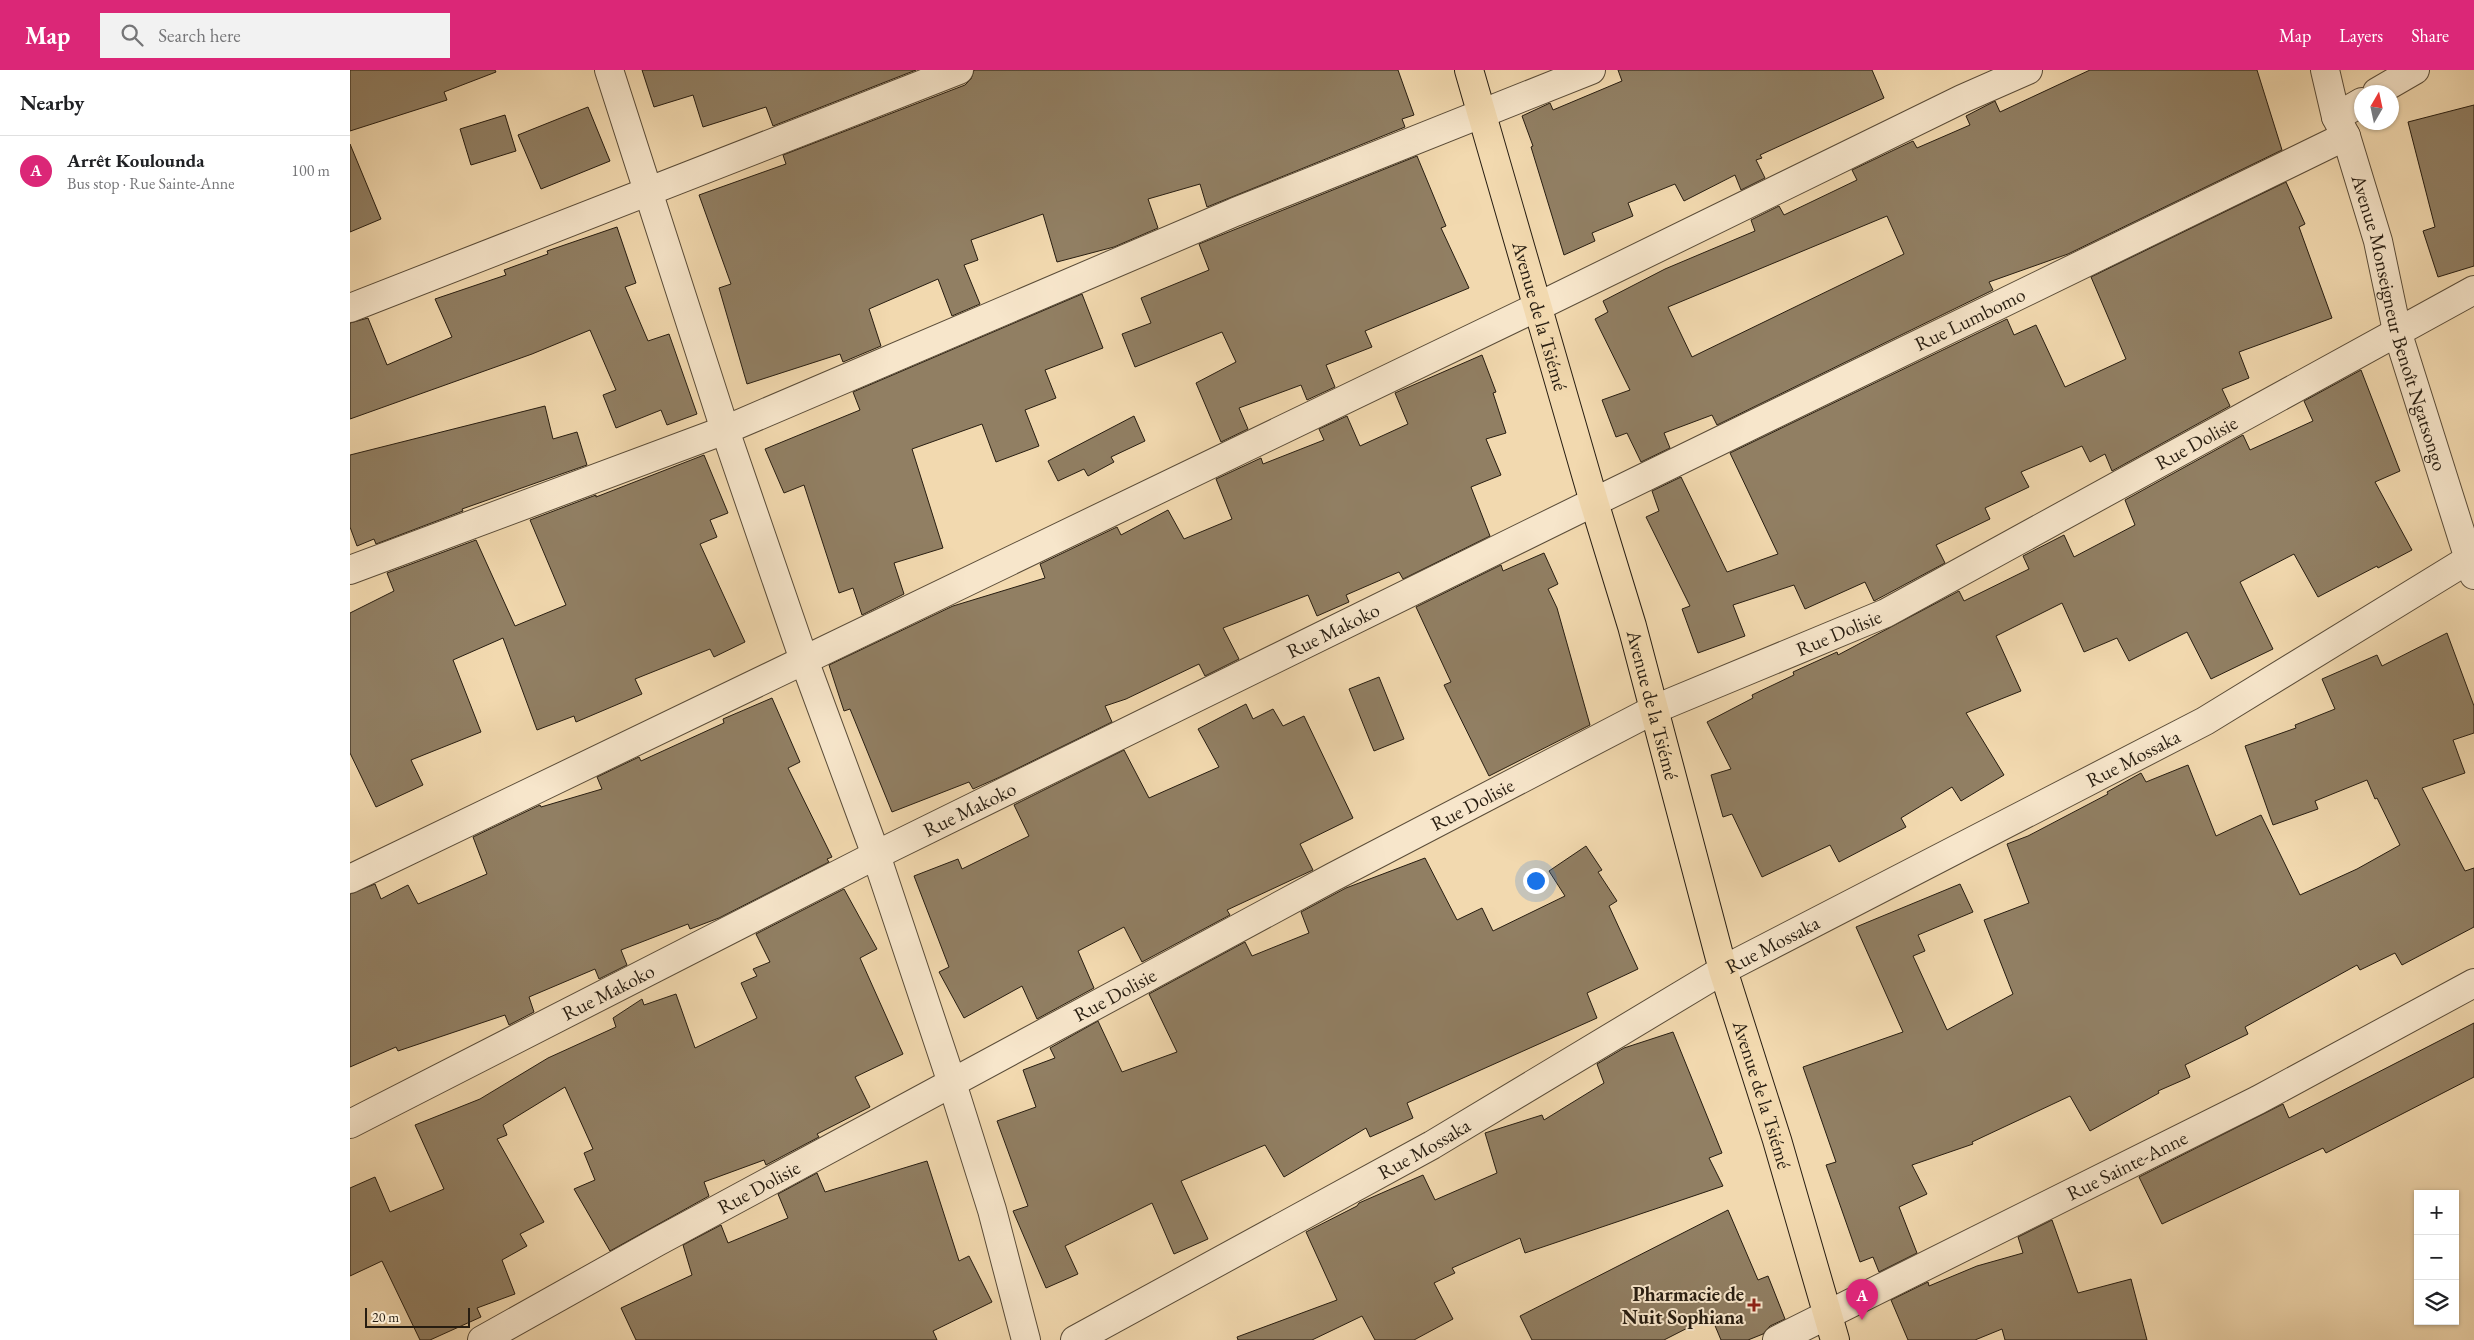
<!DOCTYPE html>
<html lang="en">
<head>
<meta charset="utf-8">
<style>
  body { margin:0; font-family:"EB Garamond",serif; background:#f2f2f2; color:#202124 }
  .controls { position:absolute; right:15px; bottom:15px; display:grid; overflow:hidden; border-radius:0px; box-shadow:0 1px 4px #0004 }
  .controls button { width:45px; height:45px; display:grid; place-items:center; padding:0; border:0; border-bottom:1px solid #e0e0e0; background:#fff; color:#202124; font:25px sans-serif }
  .compass { position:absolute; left:2004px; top:15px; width:45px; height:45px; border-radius:50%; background:#fff; box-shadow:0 1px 4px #0004; rotate:9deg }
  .scale { position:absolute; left:15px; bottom:12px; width:105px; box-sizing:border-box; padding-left:5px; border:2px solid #271d11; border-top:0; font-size:14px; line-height:18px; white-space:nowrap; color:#271d11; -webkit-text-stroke:4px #f7e6cb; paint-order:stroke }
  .you { position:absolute; left:1185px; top:810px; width:18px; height:18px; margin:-12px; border:4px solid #fff; border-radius:50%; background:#1a73e8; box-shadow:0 0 0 8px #1a73e833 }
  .badge { display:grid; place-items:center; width:32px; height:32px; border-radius:50%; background:#db2777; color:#fff; font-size:16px; font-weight:700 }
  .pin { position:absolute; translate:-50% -41px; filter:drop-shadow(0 1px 2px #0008) }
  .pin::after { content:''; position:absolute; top:26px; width:18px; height:15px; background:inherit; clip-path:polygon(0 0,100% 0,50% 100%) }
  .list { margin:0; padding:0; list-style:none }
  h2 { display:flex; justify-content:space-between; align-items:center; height:65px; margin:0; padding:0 20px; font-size:21px }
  h2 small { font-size:16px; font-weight:400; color:#757577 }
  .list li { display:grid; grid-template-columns:32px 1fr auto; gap:15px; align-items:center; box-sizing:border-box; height:70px; padding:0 20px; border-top:1px solid #e0e0e0 }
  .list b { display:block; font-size:19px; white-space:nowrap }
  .list p { margin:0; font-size:16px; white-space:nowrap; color:#757577 }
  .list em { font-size:16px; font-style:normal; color:#757577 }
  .icon { flex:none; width:28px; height:28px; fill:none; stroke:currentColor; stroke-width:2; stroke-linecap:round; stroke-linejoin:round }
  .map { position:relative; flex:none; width:2124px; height:1270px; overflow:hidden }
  header { display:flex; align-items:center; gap:30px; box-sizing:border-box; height:70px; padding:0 25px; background:#db2777; color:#fff }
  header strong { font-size:24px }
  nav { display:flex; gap:28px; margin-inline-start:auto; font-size:18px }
  .search { width:350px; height:45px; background:#f2f2f2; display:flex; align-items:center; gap:12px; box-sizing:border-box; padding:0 18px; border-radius:0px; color:#757577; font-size:19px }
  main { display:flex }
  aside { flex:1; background:#fff }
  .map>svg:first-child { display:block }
  .building { fill:#917f63; stroke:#271d11; fill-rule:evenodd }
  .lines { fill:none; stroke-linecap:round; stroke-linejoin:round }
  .minor-casing { stroke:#5a4c38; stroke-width:30 }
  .major-casing { stroke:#271d11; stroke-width:30 }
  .minor { stroke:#f7e6cb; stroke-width:28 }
  .major { stroke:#f2d9af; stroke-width:28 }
  .poi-dot { fill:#8f2418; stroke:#f7e6cb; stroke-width:2 }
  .labels { text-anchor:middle; stroke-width:4; stroke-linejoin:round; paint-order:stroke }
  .street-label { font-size:20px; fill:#271d11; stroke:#f7e6cb }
  .poi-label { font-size:20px; font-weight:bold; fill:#271d11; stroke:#f7e6cb; text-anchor:end }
</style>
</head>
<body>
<header>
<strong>Map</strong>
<div class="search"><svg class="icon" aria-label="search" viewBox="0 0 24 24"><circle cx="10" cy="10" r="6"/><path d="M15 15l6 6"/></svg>Search here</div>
<nav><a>Map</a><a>Layers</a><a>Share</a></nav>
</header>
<main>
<aside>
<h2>Nearby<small></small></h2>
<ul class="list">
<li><span class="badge">A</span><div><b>Arrêt Koulounda</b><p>Bus stop · Rue Sainte-Anne</p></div><em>100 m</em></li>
</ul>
</aside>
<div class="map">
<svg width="2124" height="1270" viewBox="0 0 2124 1270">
  <rect width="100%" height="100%" fill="#f2d9af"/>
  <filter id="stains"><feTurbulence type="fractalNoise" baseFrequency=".004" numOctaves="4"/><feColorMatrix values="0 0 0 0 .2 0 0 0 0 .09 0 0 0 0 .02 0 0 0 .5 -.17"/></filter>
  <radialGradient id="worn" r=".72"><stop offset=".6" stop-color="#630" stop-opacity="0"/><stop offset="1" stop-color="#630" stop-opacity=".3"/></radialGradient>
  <g class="building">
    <path d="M0 0H145L146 2 94 22 97 30 0 61Z"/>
    <path d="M292 0H566L423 56 416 37 353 57 343 25 304 37Z"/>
    <path d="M624 0H1048L1064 45 1052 49 1055 57 857 137 850 114 798 129 808 158 764 177 707 192 693 144 621 170 628 190 614 195 630 234 602 246 588 209 519 239 531 276 493 292 490 284 397 314 369 218 381 214 349 125 436 94 433 85 615 15 621 9Z"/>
    <path d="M1268 0H1522L1534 28 1410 85 1412 88 1406 90 1415 108 1391 120 1385 105 1334 131 1325 114 1278 133 1283 146 1242 163 1245 171 1214 185 1181 77 1183 76 1172 46 1200 33 1203 40 1272 11Z"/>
    <path d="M1740 0H1907L1932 80 1718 184 1639 212 1643 220 1367 355 1362 345 1314 363 1320 378 1291 392 1277 363 1266 367 1252 330 1280 320 1245 249 1258 242 1253 231 1315 199 1405 161 1401 150 1429 136 1434 145 1507 110 1502 100 1563 71 1567 78 1620 55 1616 46 1645 31 1650 42ZM1537 146 1554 184 1342 287 1318 237Z"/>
    <path d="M2124 35V196L2088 207 2073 161 2085 157 2058 52Z"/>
    <path d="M238 37 260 91 191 119 168 65Z"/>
    <path d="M155 45 166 81 121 95 110 59Z"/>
    <path d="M0 74 31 149 0 162Z"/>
    <path d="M1067 86 1096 156 1091 158 1119 218 1015 261 1022 277 976 295 985 317 957 330 951 315 889 338 898 359 871 372 846 313 886 292 872 262 785 297 772 264 801 253 791 228 859 200 849 174Z"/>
    <path d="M1936 112 1955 154 1949 157 1982 248 1889 282 1899 308 1872 319 1880 336 1762 401 1755 384 1740 392 1732 376 1671 402 1679 417 1635 438 1640 449 1586 475 1595 493 1524 531 1515 512 1455 539 1444 515 1383 535 1395 566 1348 583 1332 539 1340 536 1296 447 1309 441 1302 421 1331 407 1377 502 1428 484 1380 383 1657 249 1664 265 1686 255 1715 317 1776 289 1741 207Z"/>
    <path d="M267 157 286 213 275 217 298 271 319 264 347 344 317 355 311 340 266 358 253 325 266 320 240 260 182 284 0 349V253L18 248 37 295 102 267 85 229 156 205 154 200 198 184 197 181Z"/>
    <path d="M732 224 753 278 695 300 706 328 675 340 689 376 646 392 632 354 562 379 593 478 544 493 554 524 512 545 503 518 489 523 454 415 434 423 415 379 510 340 503 322Z"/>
    <path d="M1132 285 1146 322 1143 323 1156 363 1136 369 1151 405 1121 417 1140 466 1053 509 1049 502 996 525 999 532 967 546 958 525 873 558 889 589 855 606 849 594 776 629 755 636 762 652 650 707 623 719 619 712 542 742 500 639 494 641 479 595 603 536 695 508 690 494 767 457 771 465 818 440 834 469 882 449 866 409 911 388 913 394 974 370 969 359 997 346 1010 376 1058 354 1045 323Z"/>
    <path d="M2011 300 2050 401 2025 412 2062 480 2028 498 2027 496 1968 527 1944 484 1890 512 1923 579 1861 609 1837 562 1779 591 1767 568 1734 582 1712 533 1646 566 1671 621 1616 643 1654 705 1611 731 1602 717 1551 748 1556 757 1489 792 1480 775 1412 807 1382 744 1373 747 1361 705 1381 699 1357 652 1403 628 1402 625 1444 605 1443 602 1487 582 1488 585 1609 521 1614 531 1679 499 1673 486 1714 465 1724 487 1785 455 1775 430 1893 365 1900 380 1963 351 1954 331Z"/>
    <path d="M195 336 203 369 227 362 237 395 112 439 113 441 26 474 24 469 7 476 0 457V385Z"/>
    <path d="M784 346 795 371 761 387 764 392 738 406 734 399 708 411 698 391Z"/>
    <path d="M354 385 378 443 360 450 367 467 350 474 395 572 364 587 360 579 285 609 292 624 226 652 224 646 187 660 153 568 103 590 131 662 61 690 73 715 26 737 0 683V543L44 521 37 503 126 470 165 556 216 535 180 450 246 425V427Z"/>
    <path d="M1194 483 1208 514 1198 519 1207 538 1240 655 1139 706 1094 615 1101 612 1066 537 1151 495 1153 501Z"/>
    <path d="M2097 563 2124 636V663L2103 670 2115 703 2072 718 2115 801 2124 798V857L2052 895 2045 883 2010 900 2007 895 1895 957 1898 964 1835 995 1840 1007 1808 1021 1809 1023 1740 1061 1720 1026 1622 1072 1623 1074 1562 1095 1577 1124 1549 1137 1567 1183 1529 1202 1523 1187 1510 1192 1476 1095 1486 1092 1453 997 1553 962 1506 857 1610 814 1623 842 1568 865 1575 881 1563 886 1597 960 1663 924 1634 850 1679 833 1657 774 1678 766 1758 724 1757 722 1791 703 1796 712 1838 695 1866 766 1911 745 1950 825 2007 799 2050 775 2027 728 2025 729 2017 710 1965 731 1968 739 1923 755 1895 676 1946 658 1945 655 1985 639 1972 609 2027 585 2032 596Z"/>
    <path d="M1029 607 1054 669 1024 681 999 619Z"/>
    <path d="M422 628 450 692 438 698 482 787 477 789 479 792 369 848 340 859 338 854 271 880 277 895 249 909 245 899 179 927 184 942 159 955 155 945 48 981 46 977 0 997V824L25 814 31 829 58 815 68 834 137 804 123 767 190 735 191 737 252 719 247 707 289 687 291 691 374 653 373 649Z"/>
    <path d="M896 634 903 649 923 639 933 656 954 646 1003 748 950 774 963 800 877 840 880 845 792 892 774 857 728 881 744 918 687 949 672 916 614 948 589 902 599 897 564 806 608 789 612 799 679 766 664 735 774 680 799 728 869 697 848 659Z"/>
    <path d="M1236 776 1252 800 1248 802 1267 831 1259 836 1288 899 1237 923 1247 948 1057 1033 1063 1048 1020 1067 1016 1058 934 1107 915 1075 831 1111 858 1169 824 1184 802 1133 715 1176 728 1204 696 1218 663 1141 678 1136 647 1051 686 1037 673 1000 705 988 700 978 748 951 772 1002 827 982 799 924 895 872 902 886 959 863 951 842 996 818 1075 788 1107 850 1132 838 1143 861 1215 826 1199 801Z"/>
    <path d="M494 819 527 879 510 888 553 984 505 1007 520 1037 467 1064 469 1067 416 1095 414 1090 354 1112 359 1126 260 1181 224 1119 245 1110 234 1083 243 1079 215 1017 153 1055 157 1065 147 1069 194 1152 170 1164 177 1176 152 1190 165 1224 127 1238 131 1247 80 1270H70L32 1191 0 1206V1118L25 1107 40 1142 94 1119 65 1055 130 1029 198 988 266 957 263 948 292 929 294 935 326 924 345 978 407 948 391 913 407 906 403 899 420 892 406 864Z"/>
    <path d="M2124 953V1007L1976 1083 1973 1078 1812 1154 1789 1107 1933 1034 1939 1048Z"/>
    <path d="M1323 962 1372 1083 1359 1088 1373 1116 1175 1183 1170 1168 1102 1198 1105 1203 1084 1213 1103 1249 1064 1270H1025L1012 1246 962 1270H888L887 1267 987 1230 956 1162 1007 1136 1009 1133 1073 1105 1085 1130 1147 1103 1135 1063 1192 1045 1194 1050 1254 1013 1247 994 1274 978Z"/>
    <path d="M577 1091 609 1191 619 1186 642 1232 583 1261 587 1270H286L271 1238 342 1205 333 1175 371 1155 378 1173 438 1148 428 1124 467 1103 475 1122Z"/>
    <path d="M1378 1140 1408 1210 1418 1206 1435 1249 1420 1256 1413 1264 1398 1270H1371L1361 1246 1314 1270H1182L1170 1246Z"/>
    <path d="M1702 1150 1728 1223 1781 1209 1797 1270H1655L1652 1259 1625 1270H1558L1541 1230 1578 1212 1579 1216 1627 1196 1673 1183 1668 1167Z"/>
  </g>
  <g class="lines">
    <defs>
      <g id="minor">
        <path d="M259 0 375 360 454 590 526 785 602 1013 642 1140 676 1270"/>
        <path id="s1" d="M1975 0 1986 47 1996 66 2028 171 2047 261 2124 505"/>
        <path d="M2027 22 2065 0"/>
        <path d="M1986 47 2012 32"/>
        <path d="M0 238 609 0"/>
        <path d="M0 500 375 360 885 142 1241 0"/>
        <path d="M0 809 1187 237 1612 29 1678 0"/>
        <path id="s2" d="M0 1054 526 785 1244 432 1996 66"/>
        <path id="s3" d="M132 1270 307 1172 983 807 1305 639 1536 543 2124 220"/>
        <path id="s4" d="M725 1270 1082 1075 1373 900 1855 651 2124 486"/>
        <path id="s5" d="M1427 1270 1908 1030 2124 913"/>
      </g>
      <g id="major">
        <path id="s6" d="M1119 0 1244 432 1282 556 1373 900 1427 1070 1485 1270"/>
      </g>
    </defs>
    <use href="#minor" class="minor-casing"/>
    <use href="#major" class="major-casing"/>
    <use href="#minor" class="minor"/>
    <use href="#major" class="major"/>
  </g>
  <path class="poi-dot" d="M1401.5 1227.5h5v5h5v5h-5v5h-5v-5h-5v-5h5z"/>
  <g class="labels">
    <g class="street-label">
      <text dy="7" stroke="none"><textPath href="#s6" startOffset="256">Avenue de la Tsiémé</textPath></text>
      <text dy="7" stroke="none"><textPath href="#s2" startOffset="1809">Rue Lumbomo</textPath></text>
      <text dy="7" stroke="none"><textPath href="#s1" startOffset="264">Avenue Monseigneur Benoît Ngatsongo</textPath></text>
      <text dy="7" stroke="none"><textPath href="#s3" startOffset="1936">Rue Dolisie</textPath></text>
      <text dy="7" stroke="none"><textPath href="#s2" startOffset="1100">Rue Makoko</textPath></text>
      <text dy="7" stroke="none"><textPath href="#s3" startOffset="1531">Rue Dolisie</textPath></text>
      <text dy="7" stroke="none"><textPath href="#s6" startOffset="661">Avenue de la Tsiémé</textPath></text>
      <text dy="7" stroke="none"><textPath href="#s4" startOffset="1208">Rue Mossaka</textPath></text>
      <text dy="7" stroke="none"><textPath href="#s3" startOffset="1126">Rue Dolisie</textPath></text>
      <text dy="7" stroke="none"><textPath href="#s2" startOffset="695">Rue Makoko</textPath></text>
      <text dy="7" stroke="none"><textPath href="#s4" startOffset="802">Rue Mossaka</textPath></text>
      <text dy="7" stroke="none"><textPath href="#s2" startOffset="290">Rue Makoko</textPath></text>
      <text dy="7" stroke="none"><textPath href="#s3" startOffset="721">Rue Dolisie</textPath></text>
      <text dy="7" stroke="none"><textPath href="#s6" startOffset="1066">Avenue de la Tsiémé</textPath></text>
      <text dy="7" stroke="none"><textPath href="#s4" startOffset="398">Rue Mossaka</textPath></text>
      <text dy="7" stroke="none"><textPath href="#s5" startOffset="391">Rue Sainte-Anne</textPath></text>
      <text dy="7" stroke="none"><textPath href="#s3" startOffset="316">Rue Dolisie</textPath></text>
    </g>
    <g class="poi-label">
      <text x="1394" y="1231">Pharmacie de<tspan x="1394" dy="23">Nuit Sophiana</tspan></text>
    </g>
  </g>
  <rect width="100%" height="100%" filter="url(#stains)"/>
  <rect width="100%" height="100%" fill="url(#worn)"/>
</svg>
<div class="controls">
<button>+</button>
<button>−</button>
<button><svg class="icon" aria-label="layers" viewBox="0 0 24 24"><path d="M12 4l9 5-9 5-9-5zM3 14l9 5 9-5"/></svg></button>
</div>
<svg class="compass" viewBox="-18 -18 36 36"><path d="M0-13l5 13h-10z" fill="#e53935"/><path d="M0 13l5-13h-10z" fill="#757577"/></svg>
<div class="scale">20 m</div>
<div class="you"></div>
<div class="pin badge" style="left:1512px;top:1250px">A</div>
</div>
</main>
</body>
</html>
